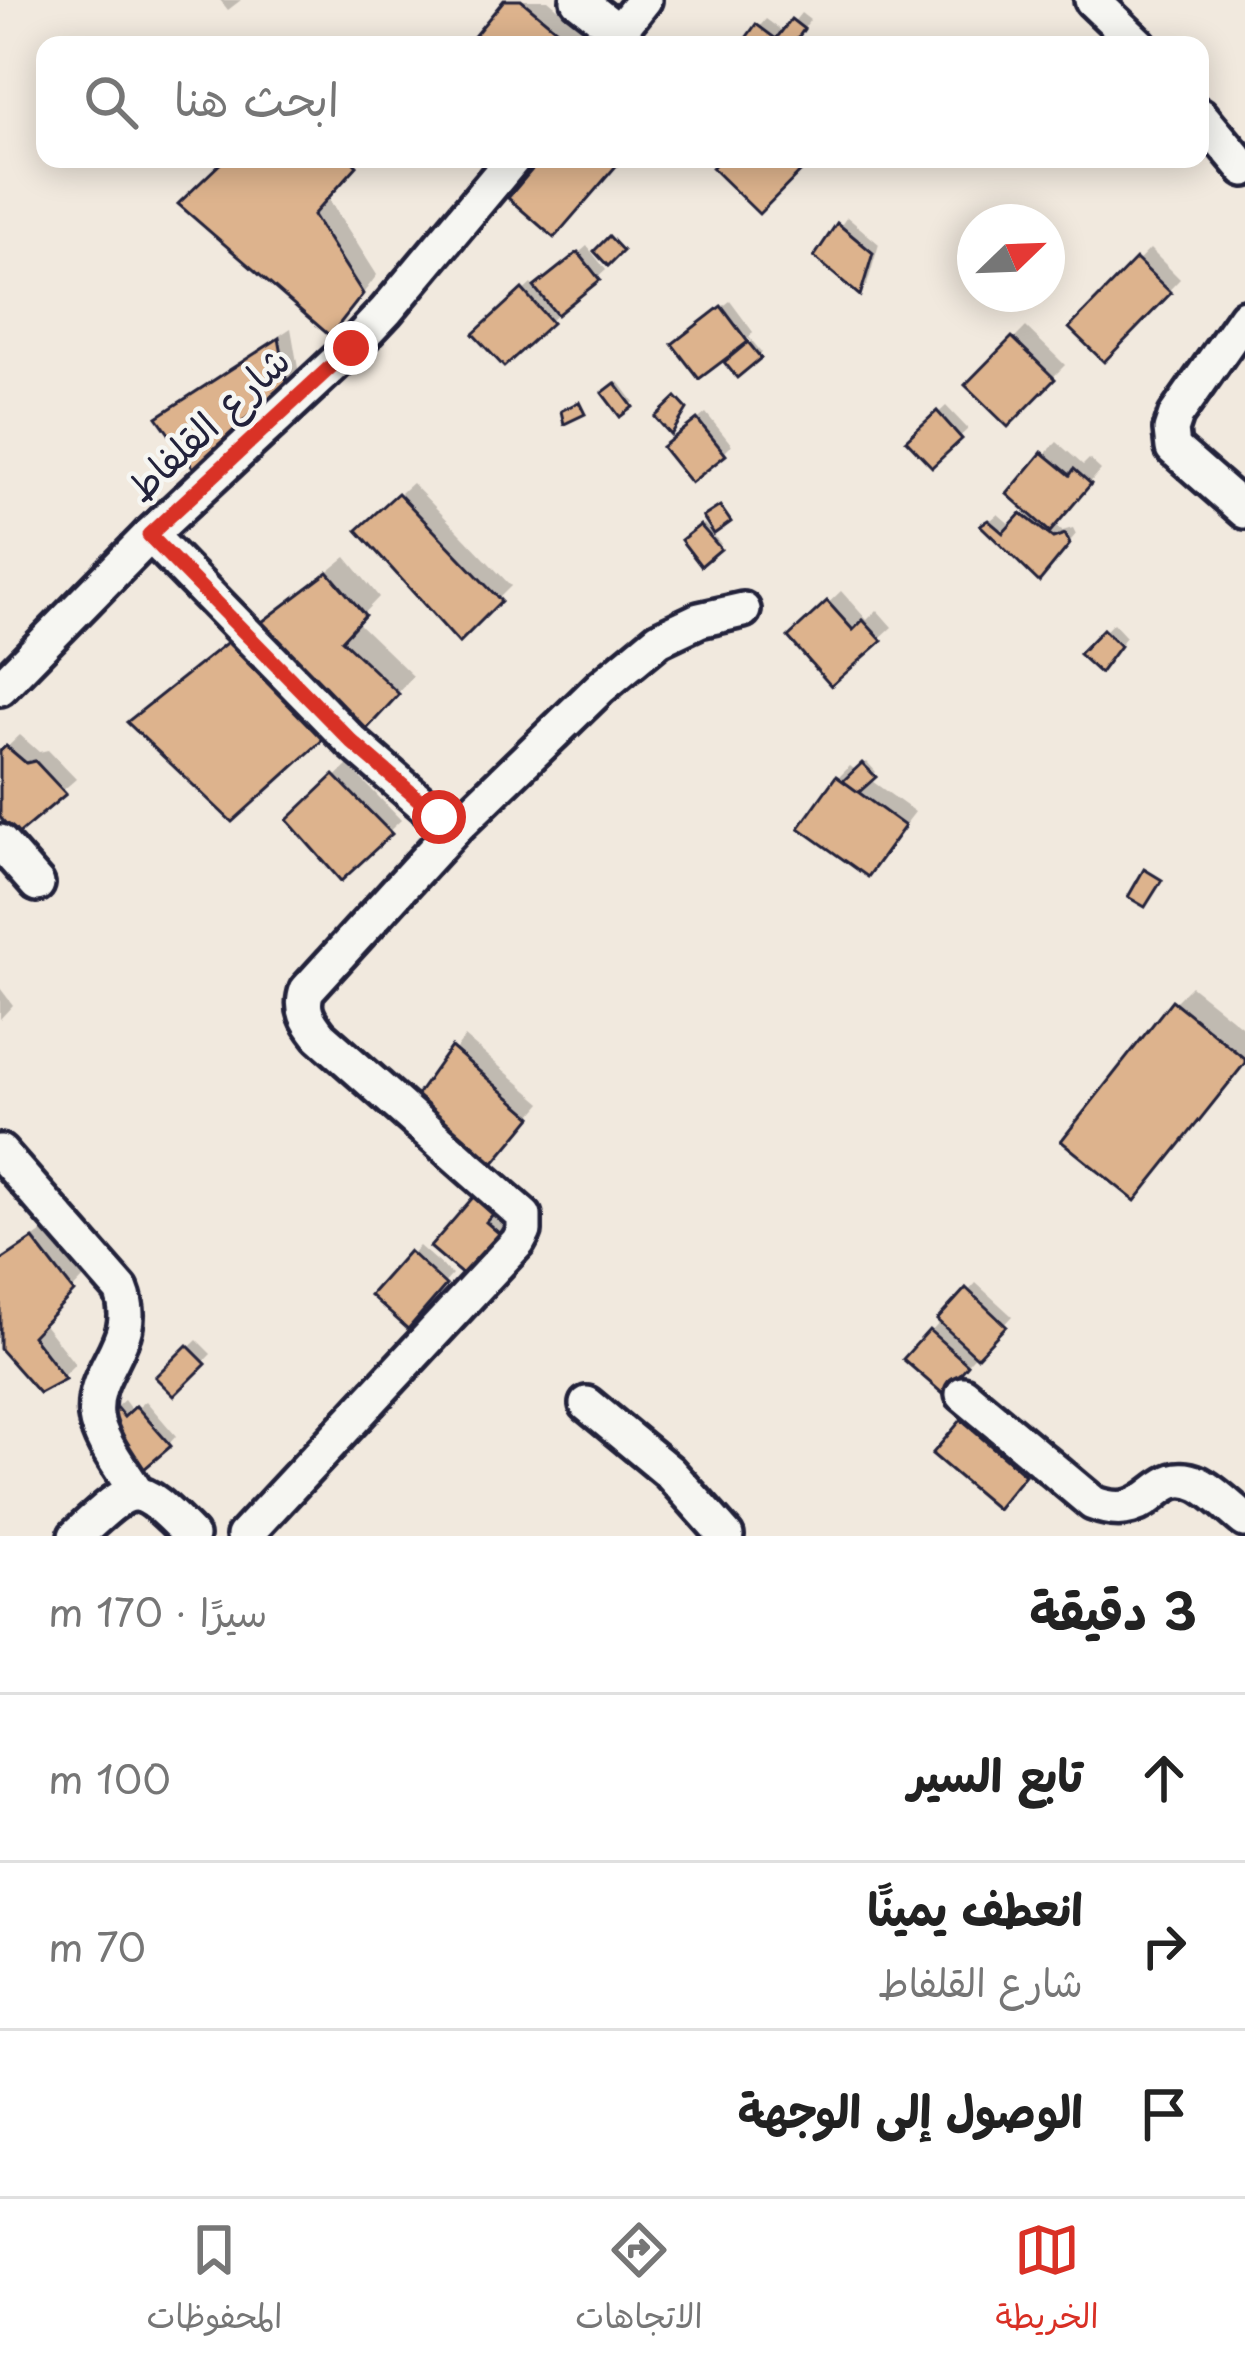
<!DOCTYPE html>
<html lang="ar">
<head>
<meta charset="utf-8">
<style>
  body { margin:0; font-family:"Playpen Sans","Playpen Sans Arabic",sans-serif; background:#f2f2f2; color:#222; direction:rtl }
  .compass { position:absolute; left:957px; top:204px; width:108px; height:108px; border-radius:50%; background:#fff; box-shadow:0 6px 30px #0003; rotate:67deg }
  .stop { position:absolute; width:36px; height:36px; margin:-27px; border:9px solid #d93025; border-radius:50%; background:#fff }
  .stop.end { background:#d93025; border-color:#fff; box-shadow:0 3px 12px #0008 }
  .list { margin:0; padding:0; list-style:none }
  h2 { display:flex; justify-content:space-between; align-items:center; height:156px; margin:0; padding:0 48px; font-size:51px }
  h2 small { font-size:39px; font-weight:400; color:#767676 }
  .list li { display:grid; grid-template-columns:78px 1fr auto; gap:36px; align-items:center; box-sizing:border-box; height:168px; padding:0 48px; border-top:3px solid #e0e0e0 }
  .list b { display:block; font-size:45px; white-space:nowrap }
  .list p { margin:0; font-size:39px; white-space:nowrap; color:#767676 }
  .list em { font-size:39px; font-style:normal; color:#767676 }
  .icon { flex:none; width:66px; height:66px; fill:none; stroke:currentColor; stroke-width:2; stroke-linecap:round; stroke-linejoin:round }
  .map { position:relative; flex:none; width:1245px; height:1536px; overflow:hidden; direction:ltr }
  .search { position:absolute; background:#fff; box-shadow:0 6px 30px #0003; left:36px; right:36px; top:36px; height:132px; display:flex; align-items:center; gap:30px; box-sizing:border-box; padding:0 42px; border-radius:24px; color:#767676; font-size:45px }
  .sheet { height:660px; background:#fff }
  nav { display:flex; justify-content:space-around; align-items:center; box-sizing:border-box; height:168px; border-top:3px solid #e0e0e0; background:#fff; font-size:33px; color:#767676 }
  nav a { display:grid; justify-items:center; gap:6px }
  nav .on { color:#d93025 }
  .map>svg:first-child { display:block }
  .shadow { fill:#0003 }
  .building { fill:#ddb38d; stroke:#22223b; stroke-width:3 }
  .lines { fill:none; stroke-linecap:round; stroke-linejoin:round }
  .minor-casing { stroke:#22223b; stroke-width:42 }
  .minor { stroke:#f6f6f2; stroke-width:33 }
  .route { stroke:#d93025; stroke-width:15 }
  .labels { text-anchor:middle; stroke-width:9; stroke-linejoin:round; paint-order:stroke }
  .street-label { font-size:39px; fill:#22223b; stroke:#f6f6f2 }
</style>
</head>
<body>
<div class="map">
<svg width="1245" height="1536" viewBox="0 0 1245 1536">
  <rect width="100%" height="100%" fill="#f1e9de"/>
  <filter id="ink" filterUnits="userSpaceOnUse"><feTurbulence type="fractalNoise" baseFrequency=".00833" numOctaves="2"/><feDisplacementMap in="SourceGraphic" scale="24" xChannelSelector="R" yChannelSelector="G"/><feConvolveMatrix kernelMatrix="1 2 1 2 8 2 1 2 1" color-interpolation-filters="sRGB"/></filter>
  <g filter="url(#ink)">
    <g class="shadow">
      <path d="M220 0H241L228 10Z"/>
      <path d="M508 0H548L592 37 585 45H481Z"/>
      <path d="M801 13 810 20 797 38 801 41 799 45H744L766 19 785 33Z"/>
      <path d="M228 159H361L327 196 377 275 346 316Z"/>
      <path d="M847 217 879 244 867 285 860 292 818 256Z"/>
      <path d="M587 246 606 270 550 321 477 334 531 284 536 290Z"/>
      <path d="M1150 249 1180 279 1104 358 1073 328Z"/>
      <path d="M730 301 753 332 749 337 762 353 738 374 728 362 752 342 748 338 700 375 683 337Z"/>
      <path d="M1026 327 1065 365 1008 423 969 385Z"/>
      <path d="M291 328 299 374 286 387 161 417 173 405Z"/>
      <path d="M619 382 634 402 620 413 606 393Z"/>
      <path d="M946 406 968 429 932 463 910 440Z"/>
      <path d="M706 413 732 445 724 453 674 439Z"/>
      <path d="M1057 442 1083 465 1089 459 1101 470 1053 525 1062 531 1073 528 1076 534 1046 571 985 525 998 514 1013 527 1029 510 1045 454Z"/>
      <path d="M412 483 511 586 459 638 373 518Z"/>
      <path d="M704 524 721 544 702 561 685 540Z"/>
      <path d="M346 557 379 597 356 621 413 676 380 713 258 628Z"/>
      <path d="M841 591 867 620 877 610 892 627 831 682 793 637Z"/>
      <path d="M1113 623 1126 637 1107 661 1083 654Z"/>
      <path d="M20 735 39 752 48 750 76 779 16 831 0 813V754Z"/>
      <path d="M867 762 876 772 869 779 915 812 868 873 838 778 850 766 857 771Z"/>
      <path d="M348 765 401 820 341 877 291 820Z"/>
      <path d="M1191 986 1245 1029V1063L1135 1197 1175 1002Z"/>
      <path d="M0 988 13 1005 0 1019Z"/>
      <path d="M465 1037 542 1103 500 1153 414 1104Z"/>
      <path d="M485 1190 491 1213 506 1226 472 1265 435 1247Z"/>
      <path d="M47 1229 84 1278 42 1322 75 1364 63 1376 40 1389 0 1345V1260Z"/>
      <path d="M419 1246 452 1275 407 1324 374 1295Z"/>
      <path d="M976 1283 1012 1316 943 1390 931 1332Z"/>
      <path d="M197 1340 211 1354 174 1392 159 1377Z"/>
      <path d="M124 1400 133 1412 146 1401 176 1436 169 1444 103 1418Z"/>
      <path d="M975 1410 1035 1461 1009 1493 963 1422Z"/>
    </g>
    <g class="building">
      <path d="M504 0H521L575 45H476L471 40Z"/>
      <path d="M791 19 804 29 793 45H741L756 24 776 39Z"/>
      <path d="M225 159H350L357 166 313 215 363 294 330 336 178 204Z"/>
      <path d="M541 159H622L554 238 508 198Z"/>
      <path d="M720 159H813L759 214 712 168Z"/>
      <path d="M837 223 873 253 860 296 814 257Z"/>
      <path d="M609 236 623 251 608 266 594 251Z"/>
      <path d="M578 252 600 280 557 315 534 287Z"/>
      <path d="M1136 259 1171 293 1104 362 1069 328Z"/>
      <path d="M522 289 552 323 504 367 473 334Z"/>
      <path d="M721 306 748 342 699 379 672 344Z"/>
      <path d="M1012 337 1055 379 1008 427 965 385Z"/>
      <path d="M279 338 288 389 197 473 157 417Z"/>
      <path d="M748 342 761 358 737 378 724 362Z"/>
      <path d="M615 383 633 407 620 417 602 393Z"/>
      <path d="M676 397 687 409 671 435 655 417Z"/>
      <path d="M579 402 585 414 564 424 561 411Z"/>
      <path d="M937 411 962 439 932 467 906 440Z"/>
      <path d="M697 419 726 455 691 483 662 447Z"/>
      <path d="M1042 452 1070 475 1074 469 1091 484 1050 532 1007 494Z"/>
      <path d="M398 493 501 601 459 643 357 530Z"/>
      <path d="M720 506 731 522 714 534 703 517Z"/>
      <path d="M1021 513 1053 538 1065 534 1070 544 1039 582 980 525 988 520 1003 533Z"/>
      <path d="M700 525 721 549 701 566 681 540Z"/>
      <path d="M328 572 365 615 342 640 399 694 363 733 254 628Z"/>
      <path d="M827 601 853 630 863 620 882 641 831 686 788 637Z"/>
      <path d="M1103 629 1120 646 1100 673 1079 654Z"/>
      <path d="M235 636 327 736 232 822 127 722Z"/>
      <path d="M6 746 26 763 35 761 66 794 16 836 0 817V751Z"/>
      <path d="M862 763 876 777 856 795 843 781Z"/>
      <path d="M334 775 392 834 341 881 287 820Z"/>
      <path d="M836 776 905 826 868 877 799 828Z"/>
      <path d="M1144 869 1162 880 1145 907 1128 897Z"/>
      <path d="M1172 1000 1245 1059V1063L1135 1201 1061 1141Z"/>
      <path d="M451 1047 532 1117 488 1170 410 1105Z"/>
      <path d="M475 1195 495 1212 486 1222 501 1235 465 1277 430 1247Z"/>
      <path d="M33 1239 74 1292 32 1336 65 1379 39 1393 0 1349V1261Z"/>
      <path d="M409 1251 446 1285 408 1329 370 1295Z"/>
      <path d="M966 1288 1006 1326 977 1357 937 1320Z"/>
      <path d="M929 1330 968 1365 943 1394 903 1359Z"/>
      <path d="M187 1345 206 1364 174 1396 155 1377Z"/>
      <path d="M114 1405 124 1417 136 1406 171 1446 143 1470 99 1418Z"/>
      <path d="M961 1420 1025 1475 997 1509 932 1454Z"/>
    </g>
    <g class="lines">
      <defs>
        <g id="minor">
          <path d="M578 0 619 32"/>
          <path d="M1092 0 1139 45"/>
          <path d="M608 45 644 0"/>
          <path d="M1200 115 1245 169"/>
          <path d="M1245 317 1176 415 1171 430 1173 448 1245 511"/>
          <path d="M150 535 352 742 453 830 307 990C300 1009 308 1021 320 1036L524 1216V1231L518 1242 244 1536"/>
          <path d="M0 688 150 535 351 348 386 311 513 159"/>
          <path d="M453 830 601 687 659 639 699 620 743 610"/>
          <path d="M0 842 37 884"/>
          <path d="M0 1152 121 1290C142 1342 91 1367 96 1416 99 1441 123 1470 136 1492"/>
          <path d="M963 1394 1093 1503C1154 1527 1154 1463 1199 1484 1215 1492 1231 1509 1245 1520"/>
          <path d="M587 1404 669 1472 726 1536"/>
          <path d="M76 1536C135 1482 134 1478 191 1536"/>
        </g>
      </defs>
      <use href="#minor" class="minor-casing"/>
      <use href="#minor" class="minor"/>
    </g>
  </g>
  <g class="lines" filter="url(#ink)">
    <path class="route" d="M351 348 149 535 352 742 439 817"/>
  </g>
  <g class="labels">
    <g class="street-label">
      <text transform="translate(208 424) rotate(-43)" y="14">شارع القلفاط</text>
    </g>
  </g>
</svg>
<svg class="compass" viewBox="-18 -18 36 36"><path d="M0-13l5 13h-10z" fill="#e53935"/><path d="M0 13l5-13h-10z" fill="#767676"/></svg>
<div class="stop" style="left:439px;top:817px"></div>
<div class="stop end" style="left:351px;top:348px"></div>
<div class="search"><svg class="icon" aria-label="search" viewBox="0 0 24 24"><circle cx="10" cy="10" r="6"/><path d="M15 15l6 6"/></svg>ابحث هنا</div>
</div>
<section class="sheet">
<h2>3 دقيقة<small>سيرًا · 170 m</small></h2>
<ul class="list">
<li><svg class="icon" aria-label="ahead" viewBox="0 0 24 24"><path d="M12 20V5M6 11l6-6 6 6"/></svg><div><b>تابع السير</b></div><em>100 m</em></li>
<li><svg class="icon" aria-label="right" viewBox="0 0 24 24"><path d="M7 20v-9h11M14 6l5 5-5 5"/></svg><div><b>انعطف يمينًا</b><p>شارع القلفاط</p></div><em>70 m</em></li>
<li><svg class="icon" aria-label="arrive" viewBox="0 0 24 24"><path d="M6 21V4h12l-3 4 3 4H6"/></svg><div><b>الوصول إلى الوجهة</b></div></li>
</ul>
</section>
<nav>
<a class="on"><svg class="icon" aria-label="map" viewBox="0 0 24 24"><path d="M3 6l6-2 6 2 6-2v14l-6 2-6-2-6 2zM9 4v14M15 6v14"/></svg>الخريطة</a>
<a><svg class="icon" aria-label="directions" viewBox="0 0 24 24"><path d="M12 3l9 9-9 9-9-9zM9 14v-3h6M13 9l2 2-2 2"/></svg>الاتجاهات</a>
<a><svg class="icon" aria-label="saved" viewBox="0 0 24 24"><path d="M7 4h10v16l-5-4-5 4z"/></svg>المحفوظات</a>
</nav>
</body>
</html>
